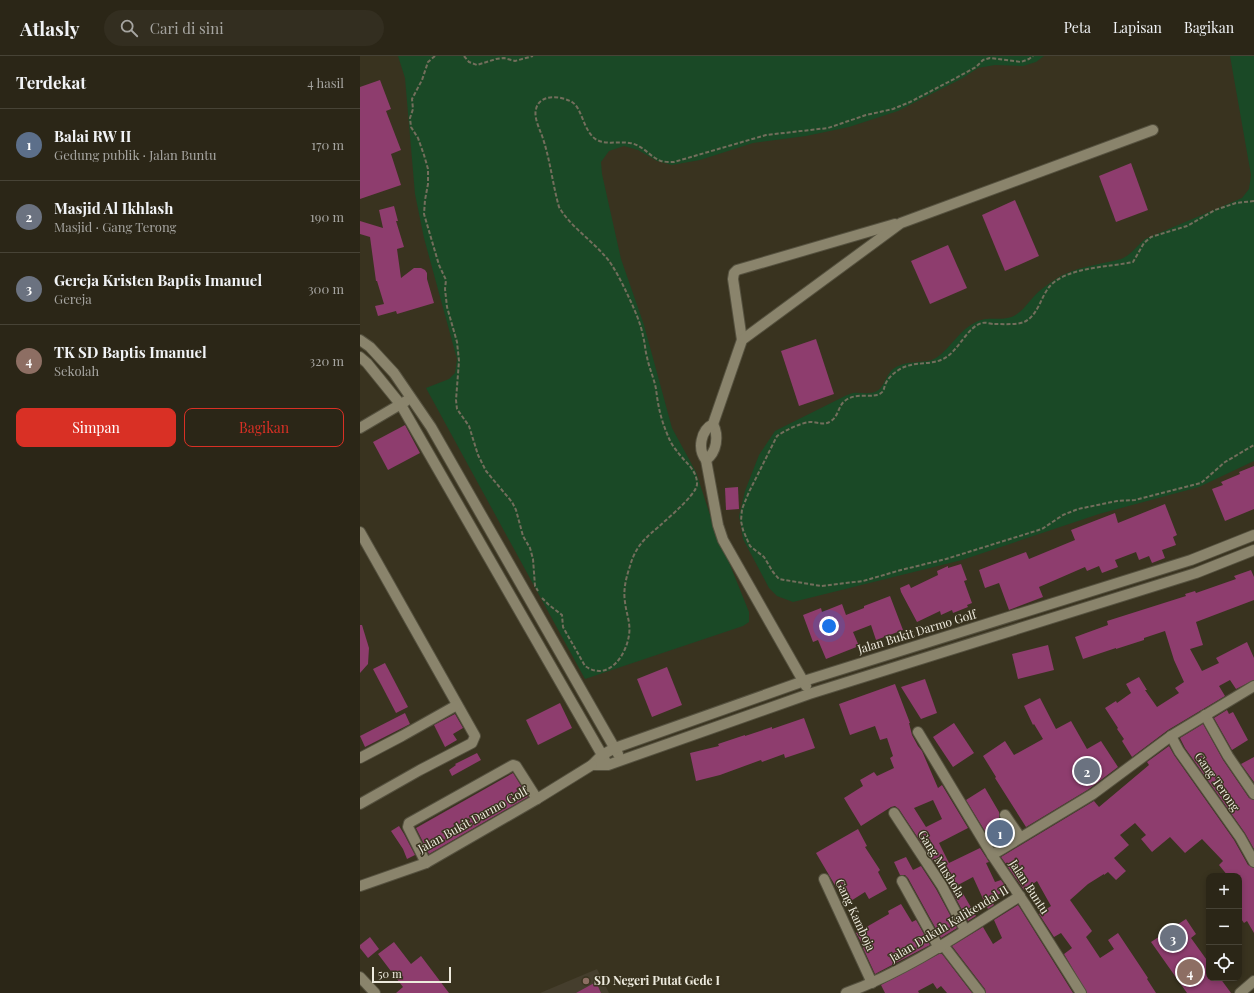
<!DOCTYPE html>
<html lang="id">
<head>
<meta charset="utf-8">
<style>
  body { margin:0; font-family:"Playfair Display",serif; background:#332e20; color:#f1f3f6 }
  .controls { position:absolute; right:12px; bottom:12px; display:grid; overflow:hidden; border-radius:8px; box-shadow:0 2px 6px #0003 }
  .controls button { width:36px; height:36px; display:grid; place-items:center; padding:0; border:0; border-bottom:1px solid #474336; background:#2b2617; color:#f1f3f6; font:20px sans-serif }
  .scale { position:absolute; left:12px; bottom:10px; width:79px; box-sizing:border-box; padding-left:4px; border:2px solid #edeadd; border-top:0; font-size:11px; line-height:14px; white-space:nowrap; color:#edeadd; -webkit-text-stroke:3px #39331f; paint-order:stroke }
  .you { position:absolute; left:469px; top:570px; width:14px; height:14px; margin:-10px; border:3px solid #fff; border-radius:50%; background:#1a73e8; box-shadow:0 0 0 6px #1a73e833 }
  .badge { display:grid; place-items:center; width:26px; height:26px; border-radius:50%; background:#d93025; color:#fff; font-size:13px; font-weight:700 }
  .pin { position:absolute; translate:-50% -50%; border:2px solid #fff; box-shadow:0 1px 4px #0006 }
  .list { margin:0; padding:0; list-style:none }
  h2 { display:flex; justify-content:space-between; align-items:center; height:52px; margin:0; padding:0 16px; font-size:17px }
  h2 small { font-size:13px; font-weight:400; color:#a6a5a1 }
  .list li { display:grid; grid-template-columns:26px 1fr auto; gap:12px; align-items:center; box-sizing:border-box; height:72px; padding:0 16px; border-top:1px solid #474336 }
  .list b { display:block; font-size:15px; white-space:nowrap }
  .list p { margin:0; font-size:13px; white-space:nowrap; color:#a6a5a1 }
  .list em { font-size:13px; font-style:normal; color:#a6a5a1 }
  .actions { display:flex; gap:8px; padding:12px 16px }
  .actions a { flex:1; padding:9px 0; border:1px solid #d93025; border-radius:8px; text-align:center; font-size:14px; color:#d93025 }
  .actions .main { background:#d93025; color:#fff }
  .icon { flex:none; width:22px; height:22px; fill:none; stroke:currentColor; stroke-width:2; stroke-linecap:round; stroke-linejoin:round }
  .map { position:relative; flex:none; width:894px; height:937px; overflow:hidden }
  header { display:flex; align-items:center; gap:24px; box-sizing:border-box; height:56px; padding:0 20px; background:#2b2617; border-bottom:1px solid #474336 }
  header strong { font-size:19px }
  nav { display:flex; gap:22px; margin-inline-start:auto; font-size:14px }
  .search { width:280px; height:36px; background:#332e20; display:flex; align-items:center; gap:10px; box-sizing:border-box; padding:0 14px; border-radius:22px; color:#a6a5a1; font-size:15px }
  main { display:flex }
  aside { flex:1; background:#2b2617 }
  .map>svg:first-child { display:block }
  .education { fill:#453e2d }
  .green { fill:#1a4926 }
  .building { fill:#8e3d6e; fill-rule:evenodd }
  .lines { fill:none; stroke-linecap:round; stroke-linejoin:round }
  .minor-casing { stroke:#55513f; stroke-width:12 }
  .path { stroke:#736e5c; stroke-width:2; stroke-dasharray:4 2; stroke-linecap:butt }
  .minor { stroke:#8a846c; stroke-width:10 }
  .education-dot { fill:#8d6e63; stroke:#39331f; stroke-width:1.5 }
  .labels { text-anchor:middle; stroke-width:3; stroke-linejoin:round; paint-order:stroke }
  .street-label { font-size:12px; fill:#edeadd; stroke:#39331f }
  .poi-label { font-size:12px; font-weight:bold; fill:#edeadd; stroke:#39331f; text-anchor:start }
</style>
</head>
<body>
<header>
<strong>Atlasly</strong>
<div class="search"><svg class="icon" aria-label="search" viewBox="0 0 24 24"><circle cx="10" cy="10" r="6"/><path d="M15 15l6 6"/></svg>Cari di sini</div>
<nav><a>Peta</a><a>Lapisan</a><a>Bagikan</a></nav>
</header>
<main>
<aside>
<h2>Terdekat<small>4 hasil</small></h2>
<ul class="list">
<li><span class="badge" style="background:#5c6f8a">1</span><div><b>Balai RW II</b><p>Gedung publik · Jalan Buntu</p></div><em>170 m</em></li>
<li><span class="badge" style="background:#6b7280">2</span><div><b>Masjid Al Ikhlash</b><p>Masjid · Gang Terong</p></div><em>190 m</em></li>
<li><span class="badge" style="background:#6b7280">3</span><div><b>Gereja Kristen Baptis Imanuel</b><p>Gereja</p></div><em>300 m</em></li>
<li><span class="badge" style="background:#8d6e63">4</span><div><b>TK SD Baptis Imanuel</b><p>Sekolah</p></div><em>320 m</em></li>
</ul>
<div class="actions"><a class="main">Simpan</a><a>Bagikan</a></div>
</aside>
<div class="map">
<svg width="894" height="937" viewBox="0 0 894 937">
  <rect width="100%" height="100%" fill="#39331f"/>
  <path class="education" d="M237 913 249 937H180Z"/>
  <g class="green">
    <path d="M38 0H684L676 6 663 10 635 9 618 12 603 22 538 55 489 71 446 80 393 87 340 104 312 109 297 105 278 94 264 90 249 95 241 106 242 118 261 203 284 269 312 372 336 416 350 459 389 556V566L383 570 225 623 66 332 89 323 95 317 97 303 64 182 55 138 45 22Z"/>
    <path d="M870 0H894V405L839 431 739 458 602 504 433 546 417 540 409 532 383 483 379 460 385 435 399 399 415 375 485 340C487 339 490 338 493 337 500 336 511 339 517 335 526 330 525 316 538 310 550 304 567 308 576 302 591 292 599 274 616 266 628 259 645 267 657 258 667 251 672 240 682 233 689 228 697 221 705 218 722 210 743 208 761 203 771 199 777 190 785 183L882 142 889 133 891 119Z"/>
  </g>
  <g class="building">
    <path d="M20 24 31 53 26 55 41 94 31 98 41 129 0 143V31Z"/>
    <path d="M771 107 788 154 756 166 739 120Z"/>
    <path d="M655 144 679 200 645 215 622 159Z"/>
    <path d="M34 150 38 165H36L44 191 37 193 41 222 54 212H61L65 214 67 217V223L74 247 37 258 36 255 18 260 15 250 24 248 17 225H16L10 181 0 178V165L23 172 19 154Z"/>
    <path d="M588 189 607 232 570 248 551 205Z"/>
    <path d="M456 283 474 338 439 350 421 295Z"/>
    <path d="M45 369 60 397 28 414 13 386Z"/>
    <path d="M894 410V453L865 465 852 433 863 429 861 426 880 418 879 416Z"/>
    <path d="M378 431 379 453 366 454 365 432Z"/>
    <path d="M805 448 817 479 813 481 816 489 802 494 805 502 792 507 789 500 779 504 776 496 755 504 758 511 742 517 739 510 727 515 725 511 679 531 683 541 649 554 639 527 625 532 619 514 666 496 669 503 715 484 711 474 755 457 758 467Z"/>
    <path d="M601 508 607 524 604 525 612 547 607 549 608 551 593 557 592 554 581 559 580 555 557 566 541 536 540 532 549 528 551 532 578 519 577 515 588 510V512Z"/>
    <path d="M891 514 894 521V544L836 566 843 589 830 593 842 615 859 607 856 602 887 586 894 602V624L876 633 870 624 859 630 865 640 808 674 772 701 762 685 764 683 757 673 758 672 745 652 756 645 757 647 771 637 766 628 779 621 787 634H785L797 651 819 637 815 632 824 626 814 604 805 575 784 582V584L756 593V592L723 603 715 581 748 569 747 565 826 540 825 538 835 535 836 537 876 523 874 520Z"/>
    <path d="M530 540 543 574 516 584 511 569 493 576 499 590 466 603 458 584 453 586 443 559 461 552 462 556 482 548 486 559 504 552V550Z"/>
    <path d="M0 569H2L9 592 8 608 0 617Z"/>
    <path d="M688 589 694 614 658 623 652 598Z"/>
    <path d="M25 607 48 651 36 657 13 613Z"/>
    <path d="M307 611 322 649 292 661 277 623Z"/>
    <path d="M565 623 577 657 561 663 541 631Z"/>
    <path d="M535 628 550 667H549L552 679 558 690 562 695 578 732 582 729 608 772 579 787 589 807 620 792 629 806 626 807 635 826 641 824 648 834 624 845 613 821 598 829 616 860 608 865 587 826 539 753 535 750 531 751 501 770 484 742 503 730 500 724 514 716 517 720 534 712 530 702 533 700 527 682 520 684 515 670 490 679 479 648ZM573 744 582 763 566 771 554 752Z"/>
    <path d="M680 642 696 673 711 665 727 693 741 685 758 711 729 733 666 771 635 722 636 721 623 700 645 685 654 699 683 683 674 668 673 669 664 650Z"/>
    <path d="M200 647 212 672 178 689 166 664Z"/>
    <path d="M867 654 869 658 873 656 888 684 872 694 854 662Z"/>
    <path d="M45 657 50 668 5 691 0 680Z"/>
    <path d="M95 658 103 672 93 678 97 684 85 691 74 669Z"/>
    <path d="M444 662 455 692 425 702 424 698 402 706 401 704 360 719 336 725 330 697 359 690 358 688 385 679V680L412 671V673Z"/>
    <path d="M594 667 614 697 593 711 573 681Z"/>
    <path d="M843 668 863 704 889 742 894 744V793L885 777 825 692 820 682Z"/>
    <path d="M809 690 814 699 874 784 888 809 894 812V877L887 865 884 867 879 860V820H868L859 809 863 805 842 783 825 797 810 781 792 796 781 783 786 779 775 767 760 779 769 789 754 802 766 815 756 824 748 816 744 819V818L728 828 710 844 732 875 726 881 740 902 754 893 748 884 758 877 788 922 787 923 796 937H727L704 898 712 892 701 877 694 881 679 858 691 850 677 825 664 834 641 801 734 745 739 751 789 709 787 706Z"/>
    <path d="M117 697 121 704 92 720 89 714 96 709 95 708Z"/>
    <path d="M894 701V726L881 708Z"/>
    <path d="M153 717 168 741 69 798 56 772Z"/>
    <path d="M625 732 639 756V762L650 781 634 790 606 744Z"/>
    <path d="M39 770 44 778 55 799 47 803 43 793 31 775Z"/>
    <path d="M498 773 507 790 505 791 520 814 518 816 527 833 509 843 505 836 486 848 456 797Z"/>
    <path d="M546 801 553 814 561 810 576 833 597 872 581 882 548 822 545 819H540L534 806Z"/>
    <path d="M631 844 634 849 628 853 625 847Z"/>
    <path d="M541 848 552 866 556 864 570 889 515 918 503 892 504 891 496 877 529 858 528 855Z"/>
    <path d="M658 849 660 852 713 937H626L625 933 592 890 623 871 633 888 642 882 634 864Z"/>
    <path d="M826 863 836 878 831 882 849 907V922H860L871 937H827L791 886Z"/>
    <path d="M10 881 19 893 8 902 0 892V889Z"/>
    <path d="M34 886 51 908 61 900 89 937H36L43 931 18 898Z"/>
    <path d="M579 898H582L612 937H587L581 930 577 933 573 927 558 935 559 937H525L521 929Z"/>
    <path d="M236 926 241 937H216Z"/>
  </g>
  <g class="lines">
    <defs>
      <g id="minor">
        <path d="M0 284 10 291 34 317 71 371 258 698"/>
        <path d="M382 284 373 223 374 217 377 214 535 168"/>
        <path d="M0 301 7 307 41 349 245 704"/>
        <path d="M0 372 46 345"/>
        <path d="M346 404C357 396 359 380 353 368"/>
        <path d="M0 476 115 680 112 687 60 714 0 748"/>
        <path d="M894 479 831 504 444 625 255 692 242 699 232 709H248L449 638 836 517 894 494"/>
        <path d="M446 630 363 484 358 469 346 404C337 393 341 374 353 368L382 284 541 167 793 74"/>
        <path d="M845 659 868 700 894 738"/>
        <path d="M558 676 632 799 665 848 721 937"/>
        <path d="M811 680 819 695 880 781 894 806"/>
        <path d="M0 702 42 680 97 649"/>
        <path d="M534 757 582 830 605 874"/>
        <path d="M645 759 660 781"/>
        <path d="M632 799 733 738 811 680 894 630"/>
        <path d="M66 807 48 771 49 767 153 709 156 710 177 743"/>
        <path d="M464 823 512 927"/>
        <path d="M542 825 579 892"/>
        <path d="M0 830 66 807 177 743 232 709"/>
        <path d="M583 889 620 937"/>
        <path d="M0 921 15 937"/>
        <path d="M486 937C549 914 604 875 660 840"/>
        <path d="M880 937 894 925"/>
      </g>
    </defs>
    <use href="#minor" class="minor-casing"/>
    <g class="path">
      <path d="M75 0 68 6 62 24 52 43 53 53 50 62 51 71 58 82 64 99 68 113V128L65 144 64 158 79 209 86 224 85 233 87 251 97 286 99 305 96 344 97 353 109 370 118 399 126 415 152 446 156 454 163 480 170 492 173 503 175 530 178 535"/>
      <path d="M104 0 109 6 117 9 136 3 144 2 155 5 173 0"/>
      <path d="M894 145 876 147 855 154 827 170 791 181 784 187 773 206C750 211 707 211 690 230 681 240 678 260 664 266 656 269 643 268 634 268 631 268 626 266 622 267 609 270 599 292 588 300 575 310 559 305 544 311 536 315 528 321 525 329 524 332 524 335 521 337 514 343 497 336 486 344 478 349 479 360 471 365 464 370 458 366 450 366 440 367 426 374 417 380L389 436 382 453 381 465 383 474 390 490 404 501 413 516 419 523 461 530 503 525 541 514 586 503 682 473 703 459 718 453 757 445 775 444 841 427 865 406 894 389"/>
      <path d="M182 542 189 549 202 559 203 571 225 610C248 626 266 600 269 579 271 567 266 557 265 546 263 534 266 522 270 510 273 499 278 490 286 482 296 472 337 440 337 428 337 413 324 406 317 395 313 391 310 385 308 380 301 364 298 350 296 333 294 322 289 312 287 301 285 294 285 287 283 280 281 269 276 257 271 246 265 233 254 209 244 199 230 183 210 170 199 151 192 126 190 101 181 77 178 70 174 60 176 53 180 37 201 40 212 46 223 53 223 76 237 84 247 89 259 85 270 87 283 89 290 101 301 105 305 106 310 106 314 106L406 79 468 72 506 59 533 53 550 46 596 22 616 11 623 4 630 2 661 6 669 3 673 0"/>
    </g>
    <use href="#minor" class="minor"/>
  </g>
  <circle class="education-dot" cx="226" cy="925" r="4"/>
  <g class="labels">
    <g class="street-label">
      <text transform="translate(557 576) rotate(-17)" y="4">Jalan Bukit Darmo Golf</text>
      <text transform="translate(857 726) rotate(55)" y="4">Gang Terong</text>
      <text transform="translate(113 764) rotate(-29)" y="4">Jalan Bukit Darmo Golf</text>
      <text transform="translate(581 808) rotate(58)" y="4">Gang Mushola</text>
      <text transform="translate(669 831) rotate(57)" y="4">Jalan Buntu</text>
      <text transform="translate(495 859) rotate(65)" y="4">Gang Kamboja</text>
      <text transform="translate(589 868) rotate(-31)" y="4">Jalan Dukuh Kalikendal II</text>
    </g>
    <g class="poi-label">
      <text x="234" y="929">SD Negeri Putat Gede I</text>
    </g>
  </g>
</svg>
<div class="controls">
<button>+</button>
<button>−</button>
<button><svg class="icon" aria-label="locate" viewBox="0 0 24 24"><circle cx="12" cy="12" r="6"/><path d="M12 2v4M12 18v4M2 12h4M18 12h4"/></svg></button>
</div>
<div class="scale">50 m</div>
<div class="you"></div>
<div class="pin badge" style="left:640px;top:777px;background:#5c6f8a">1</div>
<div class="pin badge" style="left:727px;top:715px;background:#6b7280">2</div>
<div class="pin badge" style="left:813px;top:882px;background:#6b7280">3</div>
<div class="pin badge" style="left:830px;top:916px;background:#8d6e63">4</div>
</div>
</main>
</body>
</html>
